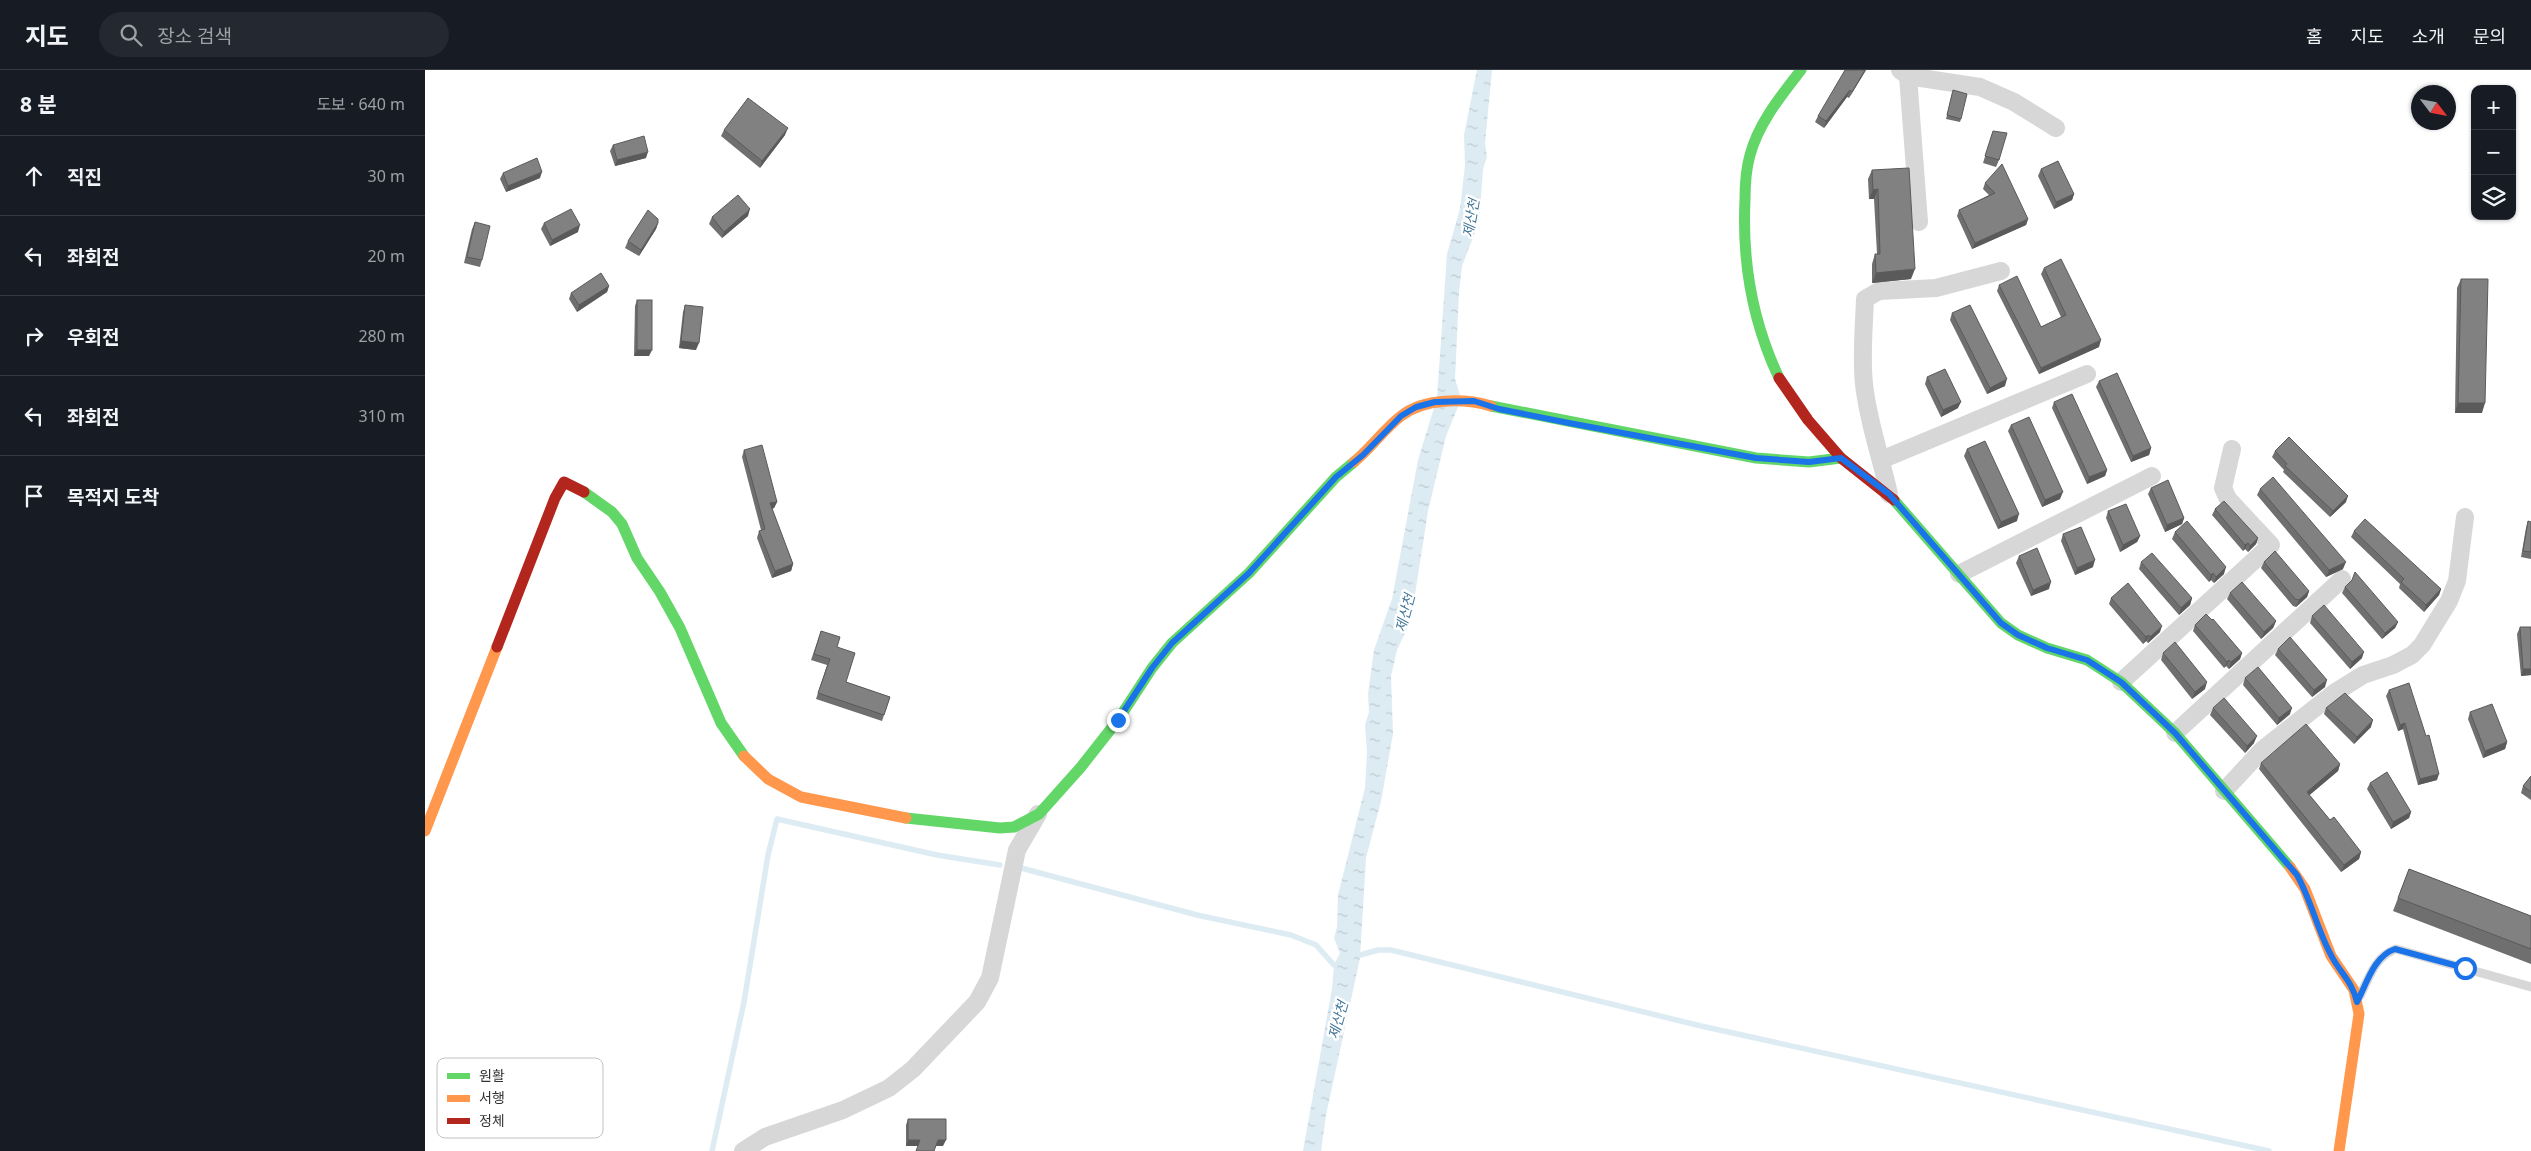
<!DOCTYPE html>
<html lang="ko">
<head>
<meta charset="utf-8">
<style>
  body { margin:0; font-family:"Noto Sans","Noto Sans KR",sans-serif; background:#242831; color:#f1f3f6 }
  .controls { position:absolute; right:15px; top:15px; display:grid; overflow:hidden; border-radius:10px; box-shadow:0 1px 4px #0004 }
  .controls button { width:45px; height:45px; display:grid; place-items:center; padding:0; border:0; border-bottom:1px solid #363941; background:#171b24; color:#f1f3f6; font:25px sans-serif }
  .compass { position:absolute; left:1986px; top:15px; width:45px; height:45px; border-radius:50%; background:#171b24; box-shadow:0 1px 4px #0004; rotate:122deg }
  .stop { position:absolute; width:15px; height:15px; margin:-11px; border:4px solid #1a73e8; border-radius:50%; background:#fff }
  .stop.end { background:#1a73e8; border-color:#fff; box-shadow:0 1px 5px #0008 }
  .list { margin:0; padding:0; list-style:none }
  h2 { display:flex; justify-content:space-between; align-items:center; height:65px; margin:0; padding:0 20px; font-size:21px }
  h2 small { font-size:16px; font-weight:400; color:#9ea1a6 }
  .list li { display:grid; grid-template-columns:32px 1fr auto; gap:15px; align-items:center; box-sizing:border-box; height:80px; padding:0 20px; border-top:1px solid #363941 }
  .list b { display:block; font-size:19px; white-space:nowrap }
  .list em { font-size:16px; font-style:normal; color:#9ea1a6 }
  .icon { flex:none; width:28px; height:28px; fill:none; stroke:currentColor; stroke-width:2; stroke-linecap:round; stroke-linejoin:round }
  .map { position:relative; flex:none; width:2106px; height:1081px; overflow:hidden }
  header { display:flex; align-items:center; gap:30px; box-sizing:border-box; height:70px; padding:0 25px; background:#171b24; border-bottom:1px solid #363941 }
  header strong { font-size:24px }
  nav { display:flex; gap:28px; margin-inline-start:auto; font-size:18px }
  .search { width:350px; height:45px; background:#242831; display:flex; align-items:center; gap:12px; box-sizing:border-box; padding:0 18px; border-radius:28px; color:#9ea1a6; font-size:19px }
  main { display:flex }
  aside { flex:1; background:#171b24 }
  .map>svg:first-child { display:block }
  .water { fill:url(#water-ripples) }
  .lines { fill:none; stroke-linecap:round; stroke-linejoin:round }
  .stream { stroke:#ddebf3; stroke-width:5.5 }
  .lane { stroke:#d7d7d7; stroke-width:9 }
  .street { stroke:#d7d7d7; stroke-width:18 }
  .fast { stroke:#63d668; stroke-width:11 }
  .slow { stroke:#ff974d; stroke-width:11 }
  .jam { stroke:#b3261e; stroke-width:11 }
  .wall { fill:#6f6f6f }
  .shaded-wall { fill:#5a5a5a }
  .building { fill:#818181; stroke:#5a5a5a }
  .route { stroke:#1a73e8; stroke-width:6 }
  .labels { text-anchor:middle; stroke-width:5; stroke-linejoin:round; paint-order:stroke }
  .water-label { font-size:14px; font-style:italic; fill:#3f7597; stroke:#fff }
  .key { fill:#fff; stroke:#c2c2c2; stroke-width:1 }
  .key-label { font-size:14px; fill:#333 }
</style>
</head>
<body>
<header>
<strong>지도</strong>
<div class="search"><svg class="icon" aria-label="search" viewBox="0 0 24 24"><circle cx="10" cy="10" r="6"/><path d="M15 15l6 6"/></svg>장소 검색</div>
<nav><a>홈</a><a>지도</a><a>소개</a><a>문의</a></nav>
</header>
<main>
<aside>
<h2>8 분<small>도보 · 640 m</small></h2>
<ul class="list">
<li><svg class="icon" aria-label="ahead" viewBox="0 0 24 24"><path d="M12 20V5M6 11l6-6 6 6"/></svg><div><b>직진</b></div><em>30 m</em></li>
<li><svg class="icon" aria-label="left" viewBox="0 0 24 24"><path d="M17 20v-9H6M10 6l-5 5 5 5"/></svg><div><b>좌회전</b></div><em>20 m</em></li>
<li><svg class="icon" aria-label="right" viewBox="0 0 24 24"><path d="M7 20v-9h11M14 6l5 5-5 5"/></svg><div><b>우회전</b></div><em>280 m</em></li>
<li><svg class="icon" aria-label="left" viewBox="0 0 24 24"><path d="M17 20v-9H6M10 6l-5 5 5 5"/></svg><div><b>좌회전</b></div><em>310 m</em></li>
<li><svg class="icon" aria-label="arrive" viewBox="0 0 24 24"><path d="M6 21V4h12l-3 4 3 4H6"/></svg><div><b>목적지 도착</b></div></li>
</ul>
</aside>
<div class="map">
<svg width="2106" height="1081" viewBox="0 0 2106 1081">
  <defs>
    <pattern id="water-ripples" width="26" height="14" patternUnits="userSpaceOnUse" patternTransform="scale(1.25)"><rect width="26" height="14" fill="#ddebf3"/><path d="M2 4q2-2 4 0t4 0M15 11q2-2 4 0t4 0" fill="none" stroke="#becad1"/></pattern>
  </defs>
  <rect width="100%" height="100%" fill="#fff"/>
  <path class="water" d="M1052 0H1067L1060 73 1062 87 1058 99 1055 142 1049 165 1037 196 1034 222 1030 309 1035 325 1033 337 1021 366 1003 441 986 550 972 580 966 606 968 664 956 731 941 788 935 888 901 1045 896 1081H878L907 919 909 895 915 883 909 868 912 857 913 825 940 718 942 682 940 655 944 642 943 624 949 580 967 529 993 390 1012 328 1022 184 1035 139 1040 95 1039 65Z"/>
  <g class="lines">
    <g class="stream">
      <path d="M596 798 772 845 866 865 891 875 909 895"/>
      <path d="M935 885 953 880H966L1276 956 1844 1081"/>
      <path d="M287 1081 319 932 343 785 352 749 512 785 575 795"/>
    </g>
    <path class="lane" d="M1935 926C1944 908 1950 886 1971 879L2106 917"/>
    <g class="street">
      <path d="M1475 0 1483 6 1555 17 1589 32 1631 58"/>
      <path d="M1483 6 1494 152"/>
      <path d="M1456 390 1662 304"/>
      <path d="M1464 424C1456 387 1443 352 1439 314 1436 286 1439 257 1440 229L1454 221 1511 218 1576 201"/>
      <path d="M1534 504 1727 406"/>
      <path d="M1696 612 1846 475 1803 429 1798 418 1807 379"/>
      <path d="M1750 663 1917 509"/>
      <path d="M1799 721 1837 680 1909 623 1938 605 1968 595 1987 585 1997 575 2024 531 2032 511 2040 447"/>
      <path d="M318 1081 340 1067 418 1040 464 1018 488 999 552 932 565 908 592 780 613 744"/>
    </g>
    <g class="fast">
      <path d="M1354 308C1327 251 1317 193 1320 130 1320 115 1321 99 1325 85 1334 52 1356 26 1376 0"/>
      <path d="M1066 336 1331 388 1384 392 1416 388"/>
      <path d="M159 422 187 442 197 454 212 488 235 522 255 558 296 653 319 686"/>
      <path d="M1469 430 1576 553 1593 565 1622 578 1662 590 1696 612 1750 663 1865 797"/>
      <path d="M481 748 575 758 589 757 614 744 656 697 693 650 727 598 747 573 824 503 911 407 929 392"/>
    </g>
    <g class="slow">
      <path d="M929 392C946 378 959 359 976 346 999 328 1039 328 1066 336"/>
      <path d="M319 686 343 709 376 727 481 748"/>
      <path d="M0 761 72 577"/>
      <path d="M1865 797 1880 819 1906 886 1929 920 1934 944 1914 1081"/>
    </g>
    <g class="jam">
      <path d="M1354 308 1383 350 1416 388 1469 430"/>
      <path d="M72 577 130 428 139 412 159 422"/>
    </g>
  </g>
  <g class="wall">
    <path d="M1441 0 1424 28 1422 27 1399 58 1390 52 1393 46Z"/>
    <path d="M1527 24 1536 49 1535 52 1521 49Z"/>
    <path d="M299 60 360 65 335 98 296 66Z"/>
    <path d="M1568 61 1574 90 1571 97 1558 93Z"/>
    <path d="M188 75 221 88 190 96 185 81Z"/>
    <path d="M1616 99 1649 124 1647 130 1629 139 1613 106Z"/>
    <path d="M1447 100 1486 209 1447 213V194L1450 184H1452L1449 129H1444L1443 109Z"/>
    <path d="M78 103 115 108 81 122 75 109Z"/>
    <path d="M1560 113 1603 149 1601 155 1547 179 1532 146 1534 140 1564 125 1558 119Z"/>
    <path d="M323 146 297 168 284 154 287 147Z"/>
    <path d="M50 152 57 190 55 197 39 193 47 159Z"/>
    <path d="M119 153 153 162 125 176 116 159Z"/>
    <path d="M233 153 231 159 214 186 200 178 203 171Z"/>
    <path d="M1619 198 1674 277 1614 304 1572 221 1574 215 1616 257 1636 247 1616 204Z"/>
    <path d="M2036 209 2057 343H2030L2032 218Z"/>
    <path d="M184 216 182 222 152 242 144 229 146 223Z"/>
    <path d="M212 230 224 286H209L210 236Z"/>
    <path d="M260 235 271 280 254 278 258 242Z"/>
    <path d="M1527 243 1580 316 1562 324 1525 250Z"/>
    <path d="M1502 307 1533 338 1516 347 1500 314Z"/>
    <path d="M1674 311 1726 378 1724 385 1706 392 1671 317Z"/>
    <path d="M1629 332 1682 400 1680 406 1662 414 1627 338Z"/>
    <path d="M1586 355 1635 429 1617 437 1583 361Z"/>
    <path d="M1542 379 1592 451 1573 459 1539 386Z"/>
    <path d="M319 380 352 432 349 438 347 439 368 494 366 501 347 508 332 468 334 461 336 460 317 387Z"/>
    <path d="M1850 381 1921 432 1905 447 1858 402 1859 400 1847 387Z"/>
    <path d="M1726 418 1759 448 1757 454 1740 462 1723 424Z"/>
    <path d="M1835 419 1918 499 1901 507 1832 425Z"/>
    <path d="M1790 439 1833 468 1831 474 1823 482 1820 479 1818 481 1787 445Z"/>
    <path d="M1683 441 1715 466 1712 472 1695 482 1681 448Z"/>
    <path d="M2103 451 2106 452V489L2096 487 2101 458Z"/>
    <path d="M1929 461 2016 519 2014 525 1999 542 1974 518 1975 514 1926 467Z"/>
    <path d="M1750 462 1799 504 1789 513 1786 510 1784 512 1747 469Z"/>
    <path d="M1638 464 1668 497 1650 505 1636 471Z"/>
    <path d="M1594 486 1624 519 1606 526 1591 493Z"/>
    <path d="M1716 492 1767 528 1765 535 1754 545 1714 499Z"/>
    <path d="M1839 492 1884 521 1882 527 1871 537 1868 536 1836 498Z"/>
    <path d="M1920 517 1973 552 1970 558 1957 569 1917 523Z"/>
    <path d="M1805 523 1851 551 1848 558 1836 569 1802 529Z"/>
    <path d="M1686 528 1735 562 1723 573 1721 571 1718 574 1684 534Z"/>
    <path d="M1887 546 1937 588 1925 599 1885 553Z"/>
    <path d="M1770 555 1817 583 1815 589 1804 599 1801 596 1799 598 1768 561Z"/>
    <path d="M2095 557 2106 605 2096 606 2092 564Z"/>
    <path d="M396 561 412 577 421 612 465 627 457 651 391 629 402 595 386 590Z"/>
    <path d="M1853 579 1900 617 1887 627 1850 585Z"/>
    <path d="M1738 583 1780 619 1767 629 1736 590Z"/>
    <path d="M1820 608 1865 644 1852 655 1818 615Z"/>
    <path d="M1964 620 2012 710 1993 715 1978 659 1973 661 1961 626Z"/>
    <path d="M1788 638 1829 673 1820 683 1785 645Z"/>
    <path d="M1901 638 1946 657 1929 674 1899 644Z"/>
    <path d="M2045 642 2082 672 2080 679 2058 688 2043 649Z"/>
    <path d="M1836 693 1915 694 1913 701 1884 725 1905 750 1936 782 1934 789 1916 802 1834 699Z"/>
    <path d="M2106 706V730L2096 723 2098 716Z"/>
    <path d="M1945 713 1986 742 1984 748 1966 759 1942 719Z"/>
    <path d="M1984 799 2106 846V894L1968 841Z"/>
    <path d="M483 1049 518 1076H481V1055Z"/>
  </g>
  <g class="shaded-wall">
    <path d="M1440 0H1441L1424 28 1427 22Z"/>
    <path d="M1425 20 1422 27 1399 58 1401 51Z"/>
    <path d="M363 58 360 65 335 98 337 91Z"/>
    <path d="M223 82 221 88 190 96 192 90Z"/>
    <path d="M117 102 115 108 81 122 83 116Z"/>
    <path d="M1453 119 1449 129H1444L1448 120Z"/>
    <path d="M1649 124 1647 130 1629 139 1631 132Z"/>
    <path d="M325 139 323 146 297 168 299 162Z"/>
    <path d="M1603 149 1601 155 1547 179 1550 173Z"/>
    <path d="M233 153 231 159 214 186 216 180Z"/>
    <path d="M155 155 153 162 125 176 127 170Z"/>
    <path d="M1490 199 1486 209 1447 213 1451 203Z"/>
    <path d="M184 216 182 222 152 242 154 235Z"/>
    <path d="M1676 270 1674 277 1614 304 1616 298Z"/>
    <path d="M256 271 274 273 271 280 254 278Z"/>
    <path d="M212 280H227L224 286H209Z"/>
    <path d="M1582 309 1580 316 1562 324 1565 318Z"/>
    <path d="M1536 332 1533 338 1516 347 1518 340Z"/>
    <path d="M2033 333H2060L2057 343H2030Z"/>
    <path d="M1726 378 1724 385 1706 392 1708 386Z"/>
    <path d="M1682 400 1680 406 1662 414 1664 407Z"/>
    <path d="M1638 422 1635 429 1617 437 1620 430Z"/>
    <path d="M1923 426 1921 432 1905 447 1908 441Z"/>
    <path d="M352 432 349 438 343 440 345 433Z"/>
    <path d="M1594 444 1592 451 1573 459 1576 452Z"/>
    <path d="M1759 448 1757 454 1740 462 1742 455Z"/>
    <path d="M1715 466 1712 472 1695 482 1698 475Z"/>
    <path d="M1833 468 1831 474 1823 482 1825 476Z"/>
    <path d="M1823 473 1820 479 1818 481 1820 475Z"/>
    <path d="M1670 490 1668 497 1650 505 1652 498Z"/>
    <path d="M1921 492 1918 499 1901 507 1904 500Z"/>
    <path d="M368 494 366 501 347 508 350 501Z"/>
    <path d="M1801 497 1799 504 1789 513 1791 507Z"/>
    <path d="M1788 503 1786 510 1784 512 1786 505Z"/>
    <path d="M1626 512 1624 519 1606 526 1608 520Z"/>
    <path d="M2016 519 2014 525 1999 542 2001 535Z"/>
    <path d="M1884 521 1882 527 1871 537 1874 530Z"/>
    <path d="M1767 528 1765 535 1754 545 1756 538Z"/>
    <path d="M1851 551 1848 558 1836 569 1839 562Z"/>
    <path d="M1973 552 1970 558 1957 569 1960 563Z"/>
    <path d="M1737 556 1735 562 1723 573 1725 567Z"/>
    <path d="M1724 565 1721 571 1718 574 1721 567Z"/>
    <path d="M1939 582 1937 588 1925 599 1927 592Z"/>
    <path d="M1817 583 1815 589 1804 599 1806 592Z"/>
    <path d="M1804 590 1801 596 1799 598 1802 592Z"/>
    <path d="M2098 599H2106V605L2096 606Z"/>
    <path d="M1902 610 1900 617 1887 627 1889 620Z"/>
    <path d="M1782 612 1780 619 1767 629 1770 622Z"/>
    <path d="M1867 638 1865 644 1852 655 1854 648Z"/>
    <path d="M1948 650 1946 657 1929 674 1932 667Z"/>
    <path d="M1980 653 1978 659 1973 661 1975 655Z"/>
    <path d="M1832 666 1829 673 1820 683 1822 676Z"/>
    <path d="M2082 672 2080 679 2058 688 2060 681Z"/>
    <path d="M1915 694 1913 701 1880 729 1882 722Z"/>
    <path d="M2014 704 2012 710 1993 715 1995 709Z"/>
    <path d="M1986 742 1984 748 1966 759 1968 752Z"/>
    <path d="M1936 782 1934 789 1916 802 1919 795Z"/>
    <path d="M483 1070H495L493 1076H481Z"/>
    <path d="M513 1070H521L518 1076H511Z"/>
  </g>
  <g class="building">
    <path d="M1420 0H1440L1427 22 1425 20 1401 51 1393 46Z"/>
    <path d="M1528 20 1542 24 1536 49 1522 45Z"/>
    <path d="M323 28 363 58 337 91 299 60Z"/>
    <path d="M1568 61 1582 63 1574 90 1560 86Z"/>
    <path d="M219 66 223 82 192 90 188 75Z"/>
    <path d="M112 88 117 102 83 116 78 103Z"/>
    <path d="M1633 91 1649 124 1631 132 1616 99Z"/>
    <path d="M1577 94 1603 149 1550 173 1534 140 1570 123 1560 113Z"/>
    <path d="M1484 98 1490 199 1451 203 1450 184H1455L1453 119 1448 120 1447 100Z"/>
    <path d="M313 125 325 139 299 162 287 147Z"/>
    <path d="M146 139 155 155 127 170 119 153Z"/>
    <path d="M223 140 233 149V153L216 180 203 171Z"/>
    <path d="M50 152 65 156 57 190 42 187Z"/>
    <path d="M1636 189 1676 270 1616 298 1574 215 1592 206 1616 257 1641 245 1619 198Z"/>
    <path d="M176 203 184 216 154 235 146 223Z"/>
    <path d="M2036 209H2063L2060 333H2033Z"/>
    <rect x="212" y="230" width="15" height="50"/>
    <path d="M260 235 278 237 274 273 256 271Z"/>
    <path d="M1545 235 1582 309 1565 318 1527 243Z"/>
    <path d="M1520 299 1536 332 1518 340 1502 307Z"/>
    <path d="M1692 303 1726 378 1708 386 1674 311Z"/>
    <path d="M1647 324 1682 400 1664 407 1629 332Z"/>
    <path d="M1604 347 1638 422 1620 430 1586 355Z"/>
    <path d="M1864 367 1923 426 1908 441 1860 396 1862 394 1850 381Z"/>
    <path d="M1560 371 1594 444 1576 452 1542 379Z"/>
    <path d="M337 375 352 432 345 433 368 494 350 501 334 461 340 459 319 380Z"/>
    <path d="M1848 407 1921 492 1904 500 1835 419Z"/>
    <path d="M1743 410 1759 448 1742 455 1726 418Z"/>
    <path d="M1799 431 1833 468 1825 476 1823 473 1820 475 1790 439Z"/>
    <path d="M1701 434 1715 466 1698 475 1683 441Z"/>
    <path d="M1940 449 2016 519 2001 535 1976 512 1979 509 1929 461Z"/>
    <path d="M1762 451 1801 497 1791 507 1788 503 1786 505 1750 462Z"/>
    <path d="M2103 451 2106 452V482L2098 481Z"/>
    <path d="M1656 457 1670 490 1652 498 1638 464Z"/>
    <path d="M1612 478 1626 512 1608 520 1594 486Z"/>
    <path d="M1850 481 1884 521 1874 530 1870 529 1839 492Z"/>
    <path d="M1727 483 1767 528 1756 538 1716 492Z"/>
    <path d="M1930 502 1973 552 1960 563 1920 517 1927 510Z"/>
    <path d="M1817 512 1851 551 1839 562 1805 523Z"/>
    <path d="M1703 513 1737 556 1725 567 1724 565 1721 567 1686 528Z"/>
    <path d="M1899 535 1939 582 1927 592 1887 546Z"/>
    <path d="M1781 544 1787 550 1788 549 1817 583 1806 592 1804 590 1802 592 1770 555Z"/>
    <path d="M2095 557H2106V599H2098Z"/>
    <path d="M396 561 415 567 412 577 430 583 421 612 465 627 459 645 393 623 405 589 389 584Z"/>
    <path d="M1865 567 1902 610 1889 620 1853 579Z"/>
    <path d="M1750 572 1782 612 1770 622 1738 583Z"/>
    <path d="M1833 597 1867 638 1854 648 1820 608Z"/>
    <path d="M1984 613 2001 666 2004 665 2014 704 1995 709 1980 653 1975 655 1964 620Z"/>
    <path d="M1920 623 1948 650 1932 667 1901 638Z"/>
    <path d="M1799 628 1832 666 1822 676 1788 638Z"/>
    <path d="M2067 634 2082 672 2060 681 2045 642Z"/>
    <path d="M1881 654 1915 694 1882 722 1905 750 1909 747 1936 782 1919 795 1836 693Z"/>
    <path d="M1962 702 1986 742 1968 752 1945 713Z"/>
    <path d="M2106 706V722L2098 716Z"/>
    <path d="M1984 799 2106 846V879L1973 828Z"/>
    <path d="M483 1049H521V1070H513L509 1081H491L495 1070H483Z"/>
  </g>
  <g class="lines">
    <path class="route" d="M693 650 727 598 747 573 824 503 911 407 938 385 976 346 991 337 1010 332 1049 331 1074 339 1144 353 1331 388 1384 392 1416 388 1464 424 1576 553 1593 565 1622 578 1662 590 1696 612 1750 663 1872 805C1886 830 1892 859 1906 885 1915 903 1927 911 1932 932 1942 913 1949 886 1970 879L2040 898"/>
  </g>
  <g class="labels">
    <g class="water-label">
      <text transform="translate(1046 148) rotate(-80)" y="5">제산천</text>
      <text transform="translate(980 543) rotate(-75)" y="5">제산천</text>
      <text transform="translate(913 950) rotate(-74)" y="5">제산천</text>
    </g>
  </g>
  <rect x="12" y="988" width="166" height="80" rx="8" class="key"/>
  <rect x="22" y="1003" width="23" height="6" fill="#63d668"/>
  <rect x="22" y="1025" width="23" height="7" fill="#ff974d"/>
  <rect x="22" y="1048" width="23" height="6" fill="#b3261e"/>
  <g class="key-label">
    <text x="54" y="1011">원활</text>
    <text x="54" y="1033">서행</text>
    <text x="54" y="1056">정체</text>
  </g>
</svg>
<div class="controls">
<button>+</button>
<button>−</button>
<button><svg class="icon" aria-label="layers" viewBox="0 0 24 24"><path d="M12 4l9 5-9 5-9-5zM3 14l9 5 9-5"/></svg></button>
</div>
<svg class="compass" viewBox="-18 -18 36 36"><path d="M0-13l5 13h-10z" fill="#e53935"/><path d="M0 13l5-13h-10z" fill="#9ea1a6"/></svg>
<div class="stop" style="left:2040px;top:898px"></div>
<div class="stop end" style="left:693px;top:650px"></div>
</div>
</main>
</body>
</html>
